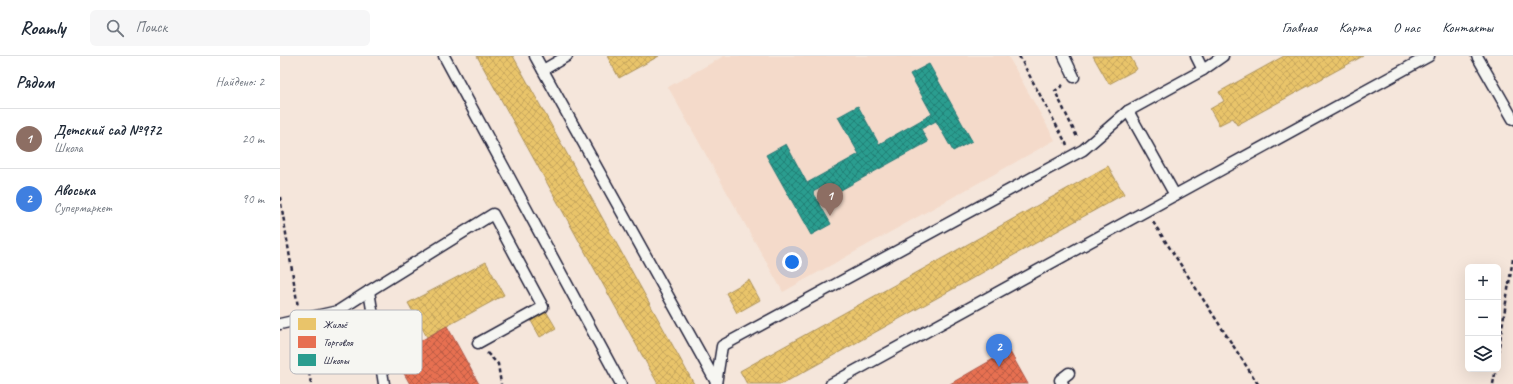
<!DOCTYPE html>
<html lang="ru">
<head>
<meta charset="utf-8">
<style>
  body { margin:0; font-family:Caveat,sans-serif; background:#f6f6f7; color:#1f2937 }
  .controls { position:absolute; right:12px; bottom:12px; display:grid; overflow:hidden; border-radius:6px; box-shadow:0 4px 16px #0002 }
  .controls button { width:36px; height:36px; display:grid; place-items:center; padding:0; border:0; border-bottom:1px solid #e0e1e3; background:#fff; color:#1f2937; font:20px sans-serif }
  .you { position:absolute; left:512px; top:206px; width:14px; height:14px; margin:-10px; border:3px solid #fff; border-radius:50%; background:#1a73e8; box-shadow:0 0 0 6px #1a73e833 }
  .badge { display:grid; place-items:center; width:26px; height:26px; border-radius:50%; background:#d1495b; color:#fff; font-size:13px; font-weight:700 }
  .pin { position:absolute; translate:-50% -33px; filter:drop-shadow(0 1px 2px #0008) }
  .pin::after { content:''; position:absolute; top:21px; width:14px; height:12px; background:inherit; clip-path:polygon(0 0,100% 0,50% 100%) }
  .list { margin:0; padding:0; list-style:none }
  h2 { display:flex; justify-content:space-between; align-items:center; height:52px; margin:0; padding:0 16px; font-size:17px }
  h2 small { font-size:13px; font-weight:400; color:#747a83 }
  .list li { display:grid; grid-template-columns:26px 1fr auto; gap:12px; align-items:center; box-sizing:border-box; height:60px; padding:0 16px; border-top:1px solid #e0e1e3 }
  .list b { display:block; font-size:15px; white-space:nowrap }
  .list p { margin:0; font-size:13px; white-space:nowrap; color:#747a83 }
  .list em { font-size:13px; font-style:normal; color:#747a83 }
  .icon { flex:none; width:22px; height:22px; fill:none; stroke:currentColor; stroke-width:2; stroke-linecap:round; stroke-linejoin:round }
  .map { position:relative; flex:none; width:1233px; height:328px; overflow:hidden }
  header { display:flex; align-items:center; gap:24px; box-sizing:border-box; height:56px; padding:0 20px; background:#fff; border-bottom:1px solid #e0e1e3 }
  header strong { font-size:19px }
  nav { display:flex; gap:22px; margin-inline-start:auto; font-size:14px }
  .search { width:280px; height:36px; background:#f6f6f7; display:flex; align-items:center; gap:10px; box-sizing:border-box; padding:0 14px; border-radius:6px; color:#747a83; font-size:15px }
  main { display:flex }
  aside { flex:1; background:#fff }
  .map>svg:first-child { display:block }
  .built { fill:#f4daca }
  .homes { fill:url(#homes-cross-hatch); stroke:#ad935c }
  .shops { fill:url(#shops-cross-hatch); stroke:#ac584a }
  .schools { fill:url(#schools-cross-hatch); stroke:#287876 }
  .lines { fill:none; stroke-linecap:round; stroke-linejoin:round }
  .lane-casing { stroke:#22223b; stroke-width:13 }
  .path { stroke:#22223b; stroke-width:2.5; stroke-dasharray:4 3; stroke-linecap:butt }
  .lane { stroke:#f6f6f2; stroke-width:10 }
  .key { fill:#f6f6f2; stroke:#b6b6bb; stroke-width:1 }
  .key-label { font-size:11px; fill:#22223b }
</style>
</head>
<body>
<header>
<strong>Roamly</strong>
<div class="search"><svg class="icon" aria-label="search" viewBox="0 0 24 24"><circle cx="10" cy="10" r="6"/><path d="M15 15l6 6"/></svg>Поиск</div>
<nav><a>Главная</a><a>Карта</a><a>О нас</a><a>Контакты</a></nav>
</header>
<main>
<aside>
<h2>Рядом<small>Найдено: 2</small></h2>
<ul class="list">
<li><span class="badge" style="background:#8d6e63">1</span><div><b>Детский сад №972</b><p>Школа</p></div><em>20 m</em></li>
<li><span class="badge" style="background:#3f7fe0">2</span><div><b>Авоська</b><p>Супермаркет</p></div><em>90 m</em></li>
</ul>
</aside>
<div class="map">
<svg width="1233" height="328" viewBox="0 0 1233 328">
  <defs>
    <pattern id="homes-cross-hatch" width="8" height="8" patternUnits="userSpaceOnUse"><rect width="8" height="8" fill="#e9c46a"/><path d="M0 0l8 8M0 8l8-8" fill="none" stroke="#c8a85d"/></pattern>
    <pattern id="shops-cross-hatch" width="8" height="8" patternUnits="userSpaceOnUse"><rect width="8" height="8" fill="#e76f51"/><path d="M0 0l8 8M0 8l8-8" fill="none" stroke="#bb5b44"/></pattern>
    <pattern id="schools-cross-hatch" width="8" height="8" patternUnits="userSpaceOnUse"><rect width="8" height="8" fill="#2a9d8f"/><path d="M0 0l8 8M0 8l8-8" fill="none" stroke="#248076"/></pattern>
  </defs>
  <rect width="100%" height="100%" fill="#f5e6db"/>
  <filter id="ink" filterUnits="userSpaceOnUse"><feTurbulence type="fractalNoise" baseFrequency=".025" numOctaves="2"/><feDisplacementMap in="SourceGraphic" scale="8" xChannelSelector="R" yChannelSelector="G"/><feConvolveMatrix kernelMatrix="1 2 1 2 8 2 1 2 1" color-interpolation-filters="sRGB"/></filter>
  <g filter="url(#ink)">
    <path class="built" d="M444 0H728L775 84 503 236 388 31Z"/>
    <g class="homes">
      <path d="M197 0H233L414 328H378Z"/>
      <path d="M327 0H379L339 22Z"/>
      <path d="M813 0H850L857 13 829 28Z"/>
      <path d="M1004 0H1083L957 69 953 62 939 69 930 53 944 45 939 36Z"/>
      <path d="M828 110 844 138 502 328H467L460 315Z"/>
      <path d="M206 206 224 239 147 281 128 247Z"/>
      <path d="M469 224 480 244 457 257 446 237Z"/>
      <path d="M266 255 276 272 260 281 251 265Z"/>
    </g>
    <g class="shops">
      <path d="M167 270 199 328H130L114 300Z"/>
      <path d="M729 294 748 328H670Z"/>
    </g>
    <path class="schools" d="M649 8 692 85 673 95 656 65 641 73 648 86 550 140 544 130 533 136 551 168 531 179 486 99 506 88 527 127 579 98 558 61 578 50 599 88 652 58 630 18Z"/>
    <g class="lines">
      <defs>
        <g id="lane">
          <path d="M164 0 341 328"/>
          <path d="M255 0 436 326"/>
          <path d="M784 0 794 21"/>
          <path d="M916 0 923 14"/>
          <path d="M1197 0 1233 63"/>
          <path d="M263 14 287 0"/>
          <path d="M895 139 1149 0"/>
          <path d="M89 235 104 328"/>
          <path d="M0 268 58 255 89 235 213 158 263 251 198 287"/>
          <path d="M436 328 442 290 803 94 848 55 923 14 943 0"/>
          <path d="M551 328 895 139 848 55"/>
          <path d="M783 328 780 324 789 317"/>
        </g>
      </defs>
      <use href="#lane" class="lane-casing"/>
      <g class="path">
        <path d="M739 0 787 89"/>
        <path d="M783 29 775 35 797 81"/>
        <path d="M0 141 18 251"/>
        <path d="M873 166 978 328"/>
        <path d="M22 275 31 328"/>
        <path d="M207 297 218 308 221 328"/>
        <path d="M1218 297 1233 202"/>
        <path d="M1213 328 1216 313"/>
      </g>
      <use href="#lane" class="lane"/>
    </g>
  </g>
  <rect x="10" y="254" width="132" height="64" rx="6" class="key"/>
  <rect x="18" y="262" width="18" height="12" fill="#e9c46a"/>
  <rect x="18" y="280" width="18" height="12" fill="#e76f51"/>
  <rect x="18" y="298" width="18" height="12" fill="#2a9d8f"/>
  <g class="key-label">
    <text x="43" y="272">Жильё</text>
    <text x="43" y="290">Торговля</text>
    <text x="43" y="308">Школы</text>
  </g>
</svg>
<div class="controls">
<button>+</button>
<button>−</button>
<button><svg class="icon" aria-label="layers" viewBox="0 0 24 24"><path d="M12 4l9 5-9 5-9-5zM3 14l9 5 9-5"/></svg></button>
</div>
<div class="you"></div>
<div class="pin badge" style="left:550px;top:160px;background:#8d6e63">1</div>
<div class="pin badge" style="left:719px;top:311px;background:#3f7fe0">2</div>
</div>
</main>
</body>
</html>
